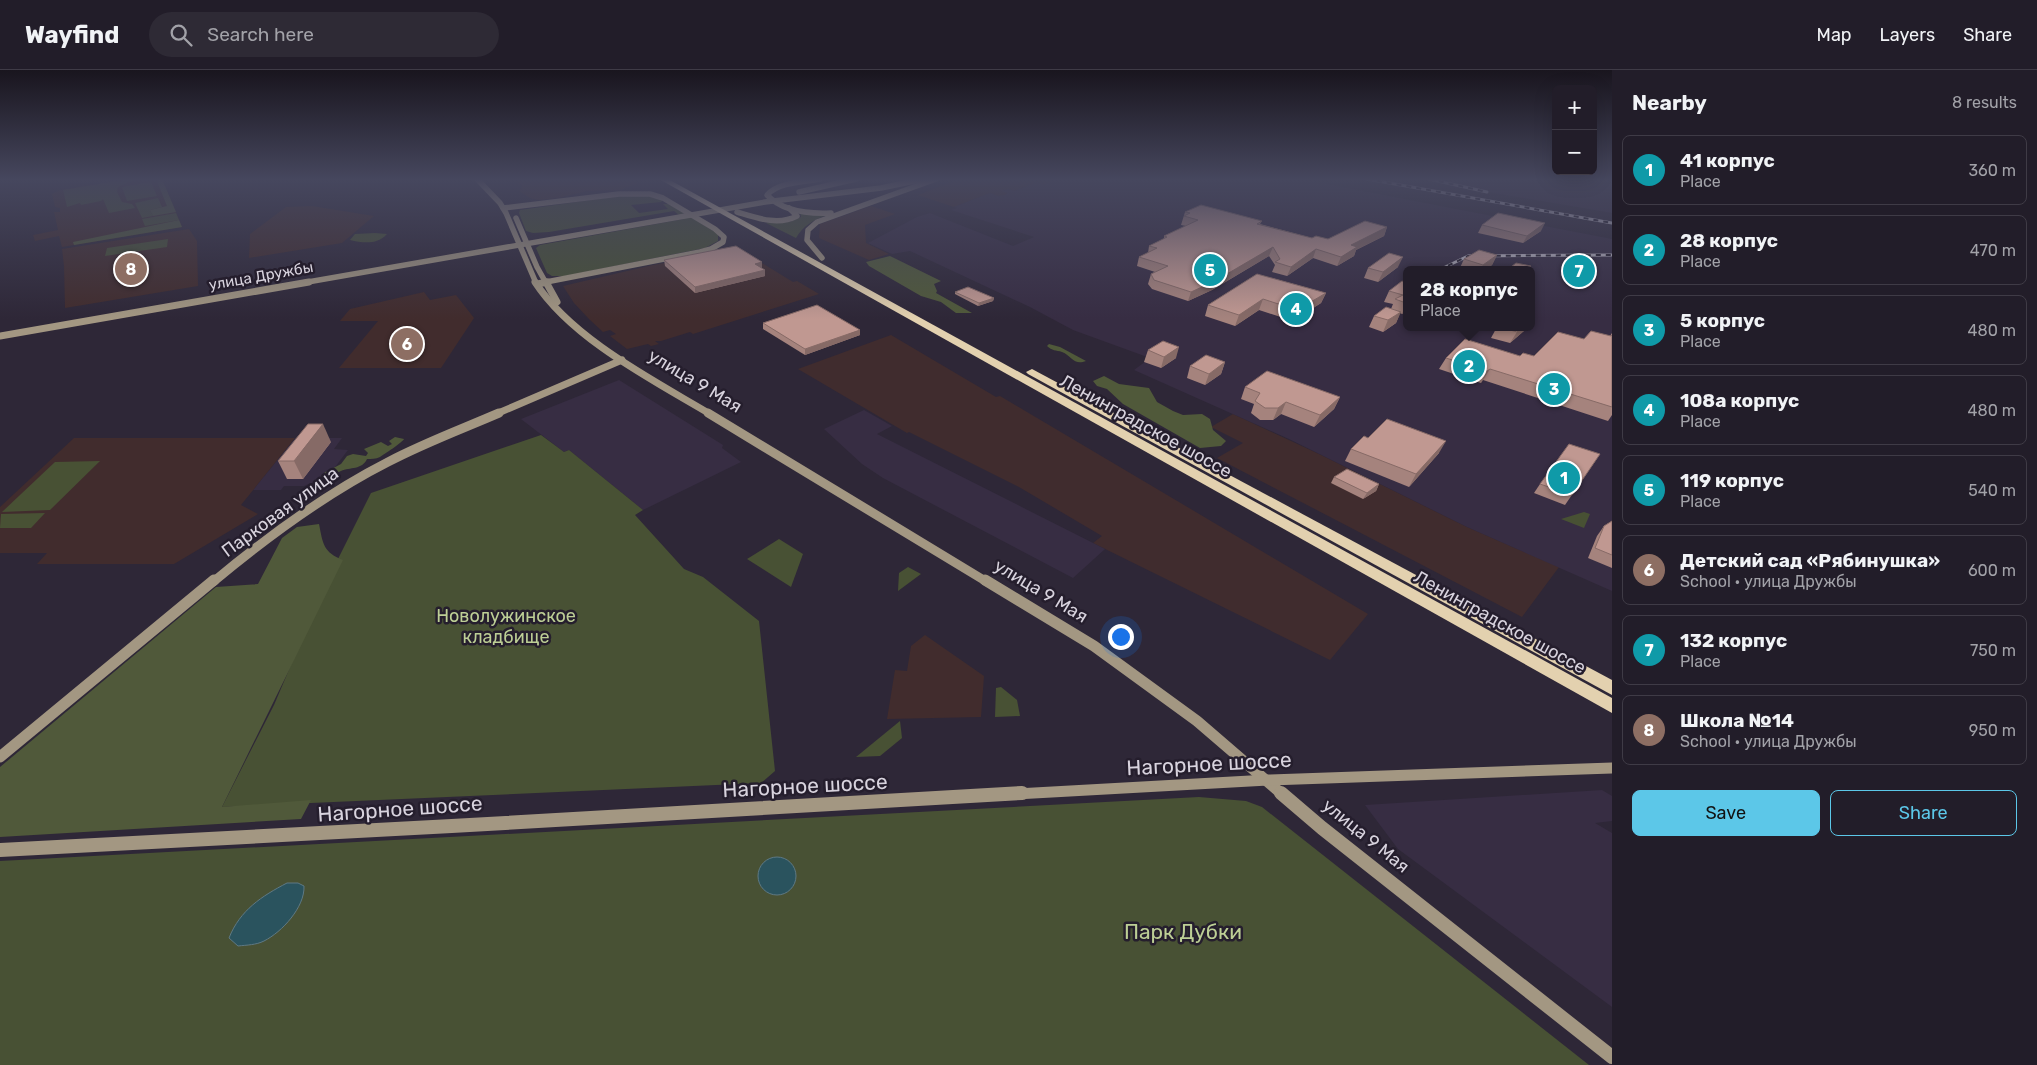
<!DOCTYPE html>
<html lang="en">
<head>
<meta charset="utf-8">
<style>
  body { margin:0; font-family:Rubik,sans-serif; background:#2e2a35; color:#f1f3f6 }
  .controls { position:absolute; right:15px; top:15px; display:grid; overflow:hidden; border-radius:8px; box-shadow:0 5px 20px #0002 }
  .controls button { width:45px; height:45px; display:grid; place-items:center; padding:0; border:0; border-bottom:1px solid #3f3b46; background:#221d29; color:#f1f3f6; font:25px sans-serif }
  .you { position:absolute; left:1120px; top:566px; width:18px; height:18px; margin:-12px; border:4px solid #fff; border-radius:50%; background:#1a73e8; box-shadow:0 0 0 8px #1a73e833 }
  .badge { display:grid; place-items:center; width:32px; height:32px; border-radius:50%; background:#5cc7e8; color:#fff; font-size:16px; font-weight:700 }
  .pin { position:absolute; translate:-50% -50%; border:2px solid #fff; box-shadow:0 1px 5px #0006 }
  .popup { position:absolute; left:1403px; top:196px; width:132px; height:65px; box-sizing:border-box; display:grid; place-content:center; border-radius:8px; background:#221d29; filter:drop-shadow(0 1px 4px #0005); font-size:16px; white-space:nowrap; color:#a2a2a8 }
  .popup b { font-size:19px; color:#f1f3f6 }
  .popup::after { content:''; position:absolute; left:50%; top:100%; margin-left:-10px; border:10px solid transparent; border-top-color:#221d29 }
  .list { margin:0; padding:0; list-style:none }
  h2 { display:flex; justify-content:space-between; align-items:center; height:65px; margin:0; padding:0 20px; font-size:21px }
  h2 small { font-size:16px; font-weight:400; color:#a2a2a8 }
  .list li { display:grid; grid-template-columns:32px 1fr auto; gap:15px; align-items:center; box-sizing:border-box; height:70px; margin:0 10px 10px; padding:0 10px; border:1px solid #3f3b46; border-radius:8px }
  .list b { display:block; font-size:19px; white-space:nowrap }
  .list p { margin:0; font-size:16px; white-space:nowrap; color:#a2a2a8 }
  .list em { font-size:16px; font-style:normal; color:#a2a2a8 }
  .actions { display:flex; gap:10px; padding:15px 20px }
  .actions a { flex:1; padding:11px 0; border:1px solid #5cc7e8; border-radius:8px; text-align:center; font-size:18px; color:#5cc7e8 }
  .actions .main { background:#5cc7e8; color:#111 }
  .icon { flex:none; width:28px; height:28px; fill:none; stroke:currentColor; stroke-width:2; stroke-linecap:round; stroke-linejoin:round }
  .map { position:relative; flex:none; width:1612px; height:995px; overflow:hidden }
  header { display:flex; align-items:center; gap:30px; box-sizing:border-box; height:70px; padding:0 25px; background:#221d29; border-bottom:1px solid #3f3b46 }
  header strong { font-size:24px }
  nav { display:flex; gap:28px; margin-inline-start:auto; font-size:18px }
  .search { width:350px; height:45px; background:#2e2a35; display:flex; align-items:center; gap:12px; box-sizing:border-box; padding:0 18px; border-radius:28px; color:#a2a2a8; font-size:19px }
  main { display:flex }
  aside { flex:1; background:#221d29 }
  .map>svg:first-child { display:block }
  .commercial { fill:#402c2e }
  .built { fill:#372d43; fill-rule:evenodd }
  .education { fill:#412c2d }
  .green { fill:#485134 }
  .forest { fill:#50593a }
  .water { fill:#2a535e; stroke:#5e7984 }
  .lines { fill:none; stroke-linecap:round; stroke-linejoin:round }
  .secondary-far4 { stroke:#a39782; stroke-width:5.5 }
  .secondary-far3 { stroke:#a39782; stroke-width:7 }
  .secondary-far2 { stroke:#a39782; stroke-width:9 }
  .secondary-far1 { stroke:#a39782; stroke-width:11 }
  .secondary { stroke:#a39782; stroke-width:14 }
  .highway { fill:#e3d1af; fill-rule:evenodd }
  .rail-casing { stroke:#bfbac5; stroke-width:3 }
  .rail { stroke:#251e2d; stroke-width:2; stroke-dasharray:5; stroke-linecap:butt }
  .wall { fill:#a5837d }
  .shaded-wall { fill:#866a66 }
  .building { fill:#c09891; stroke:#866a66 }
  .labels { text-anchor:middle; stroke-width:5; stroke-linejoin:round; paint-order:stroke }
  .far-street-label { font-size:15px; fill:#d8d3de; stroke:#251e2d }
  .street-label { font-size:18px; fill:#d8d3de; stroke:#251e2d }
  .park-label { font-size:18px; fill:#bdcf95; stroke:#251e2d }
  .near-street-label { font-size:21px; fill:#d8d3de; stroke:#251e2d }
  .near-park-label { font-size:21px; fill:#bdcf95; stroke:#251e2d }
</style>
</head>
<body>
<header>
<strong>Wayfind</strong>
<div class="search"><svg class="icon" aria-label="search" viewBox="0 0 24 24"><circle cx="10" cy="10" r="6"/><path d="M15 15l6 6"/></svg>Search here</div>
<nav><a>Map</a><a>Layers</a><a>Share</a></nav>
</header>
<main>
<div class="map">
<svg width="1612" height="995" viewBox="0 0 1612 995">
  <rect width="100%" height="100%" fill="#2e2737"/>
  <g class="commercial">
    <path d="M510 109H632L638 113 620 120 587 121 558 128 539 130 530 128 519 121 523 116Z"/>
    <path d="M959 109H1049L1054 111 1045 115 1037 112 1015 121H1002L1008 123 1005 125 998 126 990 123 954 137 918 125Z"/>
    <path d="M871 136 895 144 865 155 866 173 889 184 869 190 819 168 820 154Z"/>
    <path d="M741 180 793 212 797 211 819 224 693 264 690 262 661 271H655L659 274 651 276 648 274 627 279 610 266 616 264 610 260 603 262 589 249 574 233 563 216 653 195Z"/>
    <path d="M891 265 996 327 1000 326 1368 544 1330 590 1093 473 1102 466 1019 417 909 362 907 363 798 299Z"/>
    <path d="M1233 344 1319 384 1467 457 1559 497 1522 547 1217 388 1243 373 1211 357Z"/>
  </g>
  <g class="built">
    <path d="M1049 109H1301L1612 169V521L1467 457 1289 369 1134 300 1150 288 1073 260 1030 237 910 181 892 184 868 173 917 147 930 143 1013 176 1034 167 951 140 957 138 954 137 990 123 998 126 1005 125 1008 123 1001 121 1008 119 1015 121 1037 112 1045 115 1053 111ZM1406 200H1532V257H1406Z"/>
    <path d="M1433 109H1612V143L1488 122Z"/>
    <path d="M619 310 723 375 722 378 741 392 643 440 569 380 564 382 521 349Z"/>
    <path d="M864 340 892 356 877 364 1105 479 1073 508 883 408 862 394 824 359Z"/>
    <path d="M295 368H342L334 379 348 380 323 413H311L304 416H284L281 420H253Z"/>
    <path d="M1602 720 1612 726V751L1595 753 1612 763V937L1398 779 1365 735Z"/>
  </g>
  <g class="education">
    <path d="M129 109H162L182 157 62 177 59 166 35 171 33 165 58 160 54 142H60V138L55 137 52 124 60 120Z"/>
    <path d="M312 136 374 146 342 173 249 188 250 164 286 137Z"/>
    <path d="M189 159 197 171 198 216 65 238 64 196 62 179Z"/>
    <path d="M424 222 430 230 456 225 474 248 441 298H339L378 251H340L350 239Z"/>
    <path d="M74 368H295L241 435 258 444 174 494H37L47 483H0V437Z"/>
    <path d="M925 565 984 606 981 647 887 649 895 600 907 601 911 576Z"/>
  </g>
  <g class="green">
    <path d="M129 109H144L129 112 118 117 117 122 122 132 132 134 135 138 109 143 103 129 101 131 81 135 80 133 67 137 63 120Z"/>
    <path d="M151 112 157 126 127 131 122 117Z"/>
    <path d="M626 125H645L663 130 661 132 631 135 639 143 668 139 663 134H669L715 162 718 165V171L705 178 565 206H552L547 203 536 178 540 175 684 149 674 141 549 162 533 163 526 161 519 143 520 140Z"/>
    <path d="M158 128 162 137 150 140 153 146 142 148 135 133Z"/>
    <path d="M800 142 827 145C813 150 803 156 796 168L766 153 790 152 801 147Z"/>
    <path d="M176 143 179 150 145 156 142 149Z"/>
    <path d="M375 163 387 164C377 175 363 173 350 170L355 164Z"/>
    <path d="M168 169 167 177 105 186 107 178Z"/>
    <path d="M541 365 564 382 569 380 643 440 635 445 684 499 703 507 759 551 775 701 761 713 222 737 274 635 325 515 371 423Z"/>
    <path d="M100 391 50 440 2 442 55 392Z"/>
    <path d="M1584 442 1590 444 1584 458 1561 449Z"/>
    <path d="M45 443 31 458H0L1 444Z"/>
    <path d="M779 469 803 484 791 517 747 489Z"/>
    <path d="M908 497 921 504 898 521 899 503Z"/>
    <path d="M1001 617 1017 630 1020 646 995 647 996 618Z"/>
    <path d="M900 651 902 668 880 686 856 687Z"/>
    <path d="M1199 727 1246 731 1262 737 1589 995H0V791Z"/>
  </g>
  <g class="forest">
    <path d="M156 109H162L176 142 153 146 150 140 167 136Z"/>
    <path d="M179 150 182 157 74 175 73 172Z"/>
    <path d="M890 186 941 211 934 214 937 221 936 223 972 243H956L941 232 921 226 869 196 866 192Z"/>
    <path d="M1049 274 1060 277 1086 291C1074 296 1072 286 1062 282 1056 280 1052 281 1047 276Z"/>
    <path d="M1104 306 1119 314 1149 318 1157 332 1173 341 1183 345 1202 344 1210 349 1213 360 1226 371 1221 376 1200 378 1123 334 1107 319 1097 316 1093 311Z"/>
    <path d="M395 367 404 369C403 372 383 385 380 387 376 389 371 389 367 389 362 400 350 397 341 401 336 403 334 406 329 407L324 403 341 394 347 386 353 384 366 386 368 383 364 379 381 372 388 376 392 374 389 371Z"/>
    <path d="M319 454C323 474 323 482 343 490L222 737 311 730 301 749 0 767V697L216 517 258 514 282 468 297 457Z"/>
  </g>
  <g class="water">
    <circle cx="777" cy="806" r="19"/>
    <path d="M287 813H298L304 816C305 837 282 862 264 871 256 875 247 875 238 876L229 868C240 840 262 826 287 813Z"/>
  </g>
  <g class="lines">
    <g class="secondary-far4">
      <path d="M477 109 500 133 506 143 536 213"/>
      <path d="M820 109C803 112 779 112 767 125 783 142 809 144 831 143"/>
      <path d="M799 122 856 109"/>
      <path d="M503 138 619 124H650L663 128 715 159 724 167 723 172 711 179 700 182 541 213"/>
      <path d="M737 142C757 148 778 156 797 146L789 138"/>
      <path d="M516 148 537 197 546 213"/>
      <path d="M822 188 807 170 808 160 817 152 936 109"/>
      <path d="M302 213 765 132 881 118 924 109"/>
    </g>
    <g class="secondary-far3">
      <path d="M535 212C572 269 653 310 710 344"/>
      <path d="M546 212 557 232"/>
      <path d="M537 214 548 212"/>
      <path d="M0 266 309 212"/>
      <path d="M496 344 622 290"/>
    </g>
    <g class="secondary-far2">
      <path d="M708 343 987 512"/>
      <path d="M213 512C267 467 325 424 388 392 424 373 462 359 499 343"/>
    </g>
    <g class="secondary-far1">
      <path d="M985 510 1094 576 1197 651 1283 725"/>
      <path d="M0 687 214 510"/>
      <path d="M999 725 1268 710 1612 698"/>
    </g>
    <g class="secondary">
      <path d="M1281 723 1322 758 1612 987"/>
      <path d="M0 780C341 764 681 742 1022 723"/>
    </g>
    <g class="highway">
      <path d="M659 109H668L1612 628V643Z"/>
      <path d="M1032 299 1612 610V625L1028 304 1026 302Z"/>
    </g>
    <defs>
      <g id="rail">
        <path d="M1367 109 1612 153"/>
        <path d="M1429 109 1487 122"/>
        <path d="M1439 200 1468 186 1612 185"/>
      </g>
    </defs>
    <use href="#rail" class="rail-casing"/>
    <use href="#rail" class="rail"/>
  </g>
  <g class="wall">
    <path d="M1185 142 1262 151 1260 154 1312 168 1328 169 1387 157 1384 166 1356 180 1354 186 1337 196 1313 188 1287 206 1272 202 1275 195 1269 186 1212 220 1188 231 1152 219 1148 214 1151 204 1155 202 1137 196 1139 187 1148 183 1149 176 1164 169V166L1186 156 1181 155Z"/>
    <path d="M1482 155 1541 161 1523 173 1478 163Z"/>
    <path d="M1497 185 1492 195 1485 200H1459L1464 189Z"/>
    <path d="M664 190 762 198H761L765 200V206L695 223 665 196Z"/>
    <path d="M1398 197 1378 212 1364 208 1368 198Z"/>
    <path d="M1257 204 1326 223 1321 233 1293 251 1259 240 1235 256 1205 246 1208 235Z"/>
    <path d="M1406 213V242L1402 244 1400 243 1396 253 1383 262 1369 257 1374 246 1391 239 1393 234 1384 232 1389 221Z"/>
    <path d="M955 222 994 228 993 231 978 236 955 224Z"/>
    <path d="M763 253 860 265 805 285 763 259Z"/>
    <path d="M1497 257H1527L1525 260 1510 273 1491 268Z"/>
    <path d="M1612 263V345L1608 351 1483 310 1481 313 1439 299 1446 288 1534 286 1584 269 1610 266Z"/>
    <path d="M1148 280 1176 288 1161 298 1144 292Z"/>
    <path d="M1225 292 1221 304 1205 315 1187 308 1190 296Z"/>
    <path d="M1245 317 1340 327 1334 339 1314 357 1281 344 1273 350H1260L1251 343 1254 334 1241 329Z"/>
    <path d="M331 372 303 409H287L278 391Z"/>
    <path d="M1351 379 1439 383 1409 417 1345 391Z"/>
    <path d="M1600 384 1565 435 1534 423 1540 414Z"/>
    <path d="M1334 407 1379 414 1376 421 1363 429 1331 413Z"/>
    <path d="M1612 451V498L1588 488 1597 466 1604 456Z"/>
  </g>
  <g class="shaded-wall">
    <path d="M1545 153 1541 161 1523 173 1527 166Z"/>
    <path d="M1387 157 1384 166 1356 180 1354 186 1337 196 1341 187 1351 175Z"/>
    <path d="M1273 177 1269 186 1212 220 1188 231 1191 222Z"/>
    <path d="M1316 179 1313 188 1287 206 1291 197Z"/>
    <path d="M1497 185 1492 195 1485 200H1480L1483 195Z"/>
    <path d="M1403 187 1398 197 1378 212 1383 202Z"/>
    <path d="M762 192V198L755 199V194Z"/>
    <path d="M765 200V206L695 223V217Z"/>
    <path d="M1326 223 1321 233 1293 251 1297 240Z"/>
    <path d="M994 228 993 231 978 236 979 233Z"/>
    <path d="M1263 229 1259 240 1235 256 1239 245Z"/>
    <path d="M1406 235V242L1402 244Z"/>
    <path d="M1401 242 1396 253 1383 262 1388 250Z"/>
    <path d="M1522 257H1527L1525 260 1510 273 1517 262Z"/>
    <path d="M860 260V265L805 285V279Z"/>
    <path d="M1179 277 1176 288 1161 298 1164 287Z"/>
    <path d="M1225 292 1221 304 1205 315 1209 304Z"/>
    <path d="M1490 299 1483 310 1481 313 1487 301Z"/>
    <path d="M1340 327 1334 339 1314 357 1320 345Z"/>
    <path d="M1286 332 1281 344 1273 350 1278 338Z"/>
    <path d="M323 354 331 372 303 409 294 391Z"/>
    <path d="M1446 371 1439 383 1409 417 1416 404Z"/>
    <path d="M1379 414 1376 421 1363 429 1367 423Z"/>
  </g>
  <g class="building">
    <path d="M1201 135 1262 151 1257 154 1312 168 1316 166 1328 169 1365 151 1387 157 1351 175 1357 177 1341 187 1316 179 1291 197 1275 192 1280 189 1273 177 1215 211 1191 222 1154 210 1151 204 1168 196 1139 187 1157 178 1149 176 1167 167 1164 166 1198 150 1184 146 1190 143 1185 142Z"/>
    <path d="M1498 143 1545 153 1527 166 1482 155Z"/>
    <path d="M736 176 762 192 755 194 765 200 695 217 664 190Z"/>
    <path d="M1479 180 1497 185 1483 195 1464 189Z"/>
    <path d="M1389 183 1403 187 1383 202 1368 198Z"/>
    <path d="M1516 193 1531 196 1527 200H1507Z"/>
    <path d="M1257 204 1326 223 1297 240 1263 229 1239 245 1208 235Z"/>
    <path d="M1402 211 1406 213V233L1395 229 1403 225 1389 221Z"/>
    <path d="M968 217 994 228 979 233 955 222Z"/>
    <path d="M817 235 860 260 805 279 763 253Z"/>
    <path d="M1386 237 1401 242 1388 250 1374 246Z"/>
    <path d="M1500 257H1522L1517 262Z"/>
    <path d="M1591 261 1611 266 1612 265V337L1490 299 1487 301 1446 288 1465 269 1520 286 1523 283 1534 286 1558 262 1584 269Z"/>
    <path d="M1163 271 1179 277 1164 287 1148 280Z"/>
    <path d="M1206 285 1225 292 1209 304 1190 296Z"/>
    <path d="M1267 301 1340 327 1320 345 1286 332 1278 338H1265L1255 331 1260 323 1245 317Z"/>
    <path d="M1387 349 1446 371 1416 404 1351 379 1364 366 1368 368Z"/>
    <path d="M308 354H323L294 391H278Z"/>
    <path d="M1569 374 1600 384 1572 425 1540 414Z"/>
    <path d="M1347 399 1379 414 1367 423 1334 407Z"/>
    <path d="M1612 451V485L1595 478 1604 456Z"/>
  </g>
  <linearGradient id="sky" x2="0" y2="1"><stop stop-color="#19151e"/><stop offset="0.44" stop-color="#46475e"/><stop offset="1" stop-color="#46475e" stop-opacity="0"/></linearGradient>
  <rect width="1612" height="249" fill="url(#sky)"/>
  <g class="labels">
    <g class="far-street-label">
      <text transform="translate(261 206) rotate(-10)" y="5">улица Дружбы</text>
    </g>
    <g class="street-label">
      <text transform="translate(695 311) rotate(31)" y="6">улица 9 Мая</text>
      <text transform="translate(1146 356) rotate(29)" y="6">Ленинградское шоссе</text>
      <text transform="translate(280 442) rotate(-36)" y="6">Парковая улица</text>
      <text transform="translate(1041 521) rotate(31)" y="6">улица 9 Мая</text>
      <text transform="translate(1500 552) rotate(29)" y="6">Ленинградское шоссе</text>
      <text transform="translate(1366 766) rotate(39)" y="6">улица 9 Мая</text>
    </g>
    <g class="park-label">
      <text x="506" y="552">Новолужинское<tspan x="506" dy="21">кладбище</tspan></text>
    </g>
    <g class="near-street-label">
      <text transform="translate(1209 694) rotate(-3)" y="7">Нагорное шоссе</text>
      <text transform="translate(805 716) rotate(-3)" y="7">Нагорное шоссе</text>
      <text transform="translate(400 739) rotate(-4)" y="7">Нагорное шоссе</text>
    </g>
    <g class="near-park-label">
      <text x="1183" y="869">Парк Дубки</text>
    </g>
  </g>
</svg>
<div class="controls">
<button>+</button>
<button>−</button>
</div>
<div class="you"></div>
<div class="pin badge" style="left:1564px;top:408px;background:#0f9aa8">1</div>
<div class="pin badge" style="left:1469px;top:296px;background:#0f9aa8">2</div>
<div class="popup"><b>28 корпус</b>Place</div>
<div class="pin badge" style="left:1554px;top:319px;background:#0f9aa8">3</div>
<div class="pin badge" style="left:1296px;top:239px;background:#0f9aa8">4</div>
<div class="pin badge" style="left:1210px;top:200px;background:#0f9aa8">5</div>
<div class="pin badge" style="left:407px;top:274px;background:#8d6e63">6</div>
<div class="pin badge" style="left:1579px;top:201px;background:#0f9aa8">7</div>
<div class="pin badge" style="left:131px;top:199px;background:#8d6e63">8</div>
</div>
<aside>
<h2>Nearby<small>8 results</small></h2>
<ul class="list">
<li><span class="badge" style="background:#0f9aa8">1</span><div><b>41 корпус</b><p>Place</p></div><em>360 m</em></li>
<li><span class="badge" style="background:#0f9aa8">2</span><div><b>28 корпус</b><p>Place</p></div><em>470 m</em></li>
<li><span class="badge" style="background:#0f9aa8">3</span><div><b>5 корпус</b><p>Place</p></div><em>480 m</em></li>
<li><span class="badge" style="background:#0f9aa8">4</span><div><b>108а корпус</b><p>Place</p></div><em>480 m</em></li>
<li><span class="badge" style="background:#0f9aa8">5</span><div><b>119 корпус</b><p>Place</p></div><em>540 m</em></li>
<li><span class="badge" style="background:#8d6e63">6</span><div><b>Детский сад «Рябинушка»</b><p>School · улица Дружбы</p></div><em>600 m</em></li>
<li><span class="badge" style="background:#0f9aa8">7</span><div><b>132 корпус</b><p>Place</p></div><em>750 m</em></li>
<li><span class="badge" style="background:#8d6e63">8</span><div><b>Школа №14</b><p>School · улица Дружбы</p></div><em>950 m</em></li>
</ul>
<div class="actions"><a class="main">Save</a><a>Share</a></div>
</aside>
</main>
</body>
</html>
